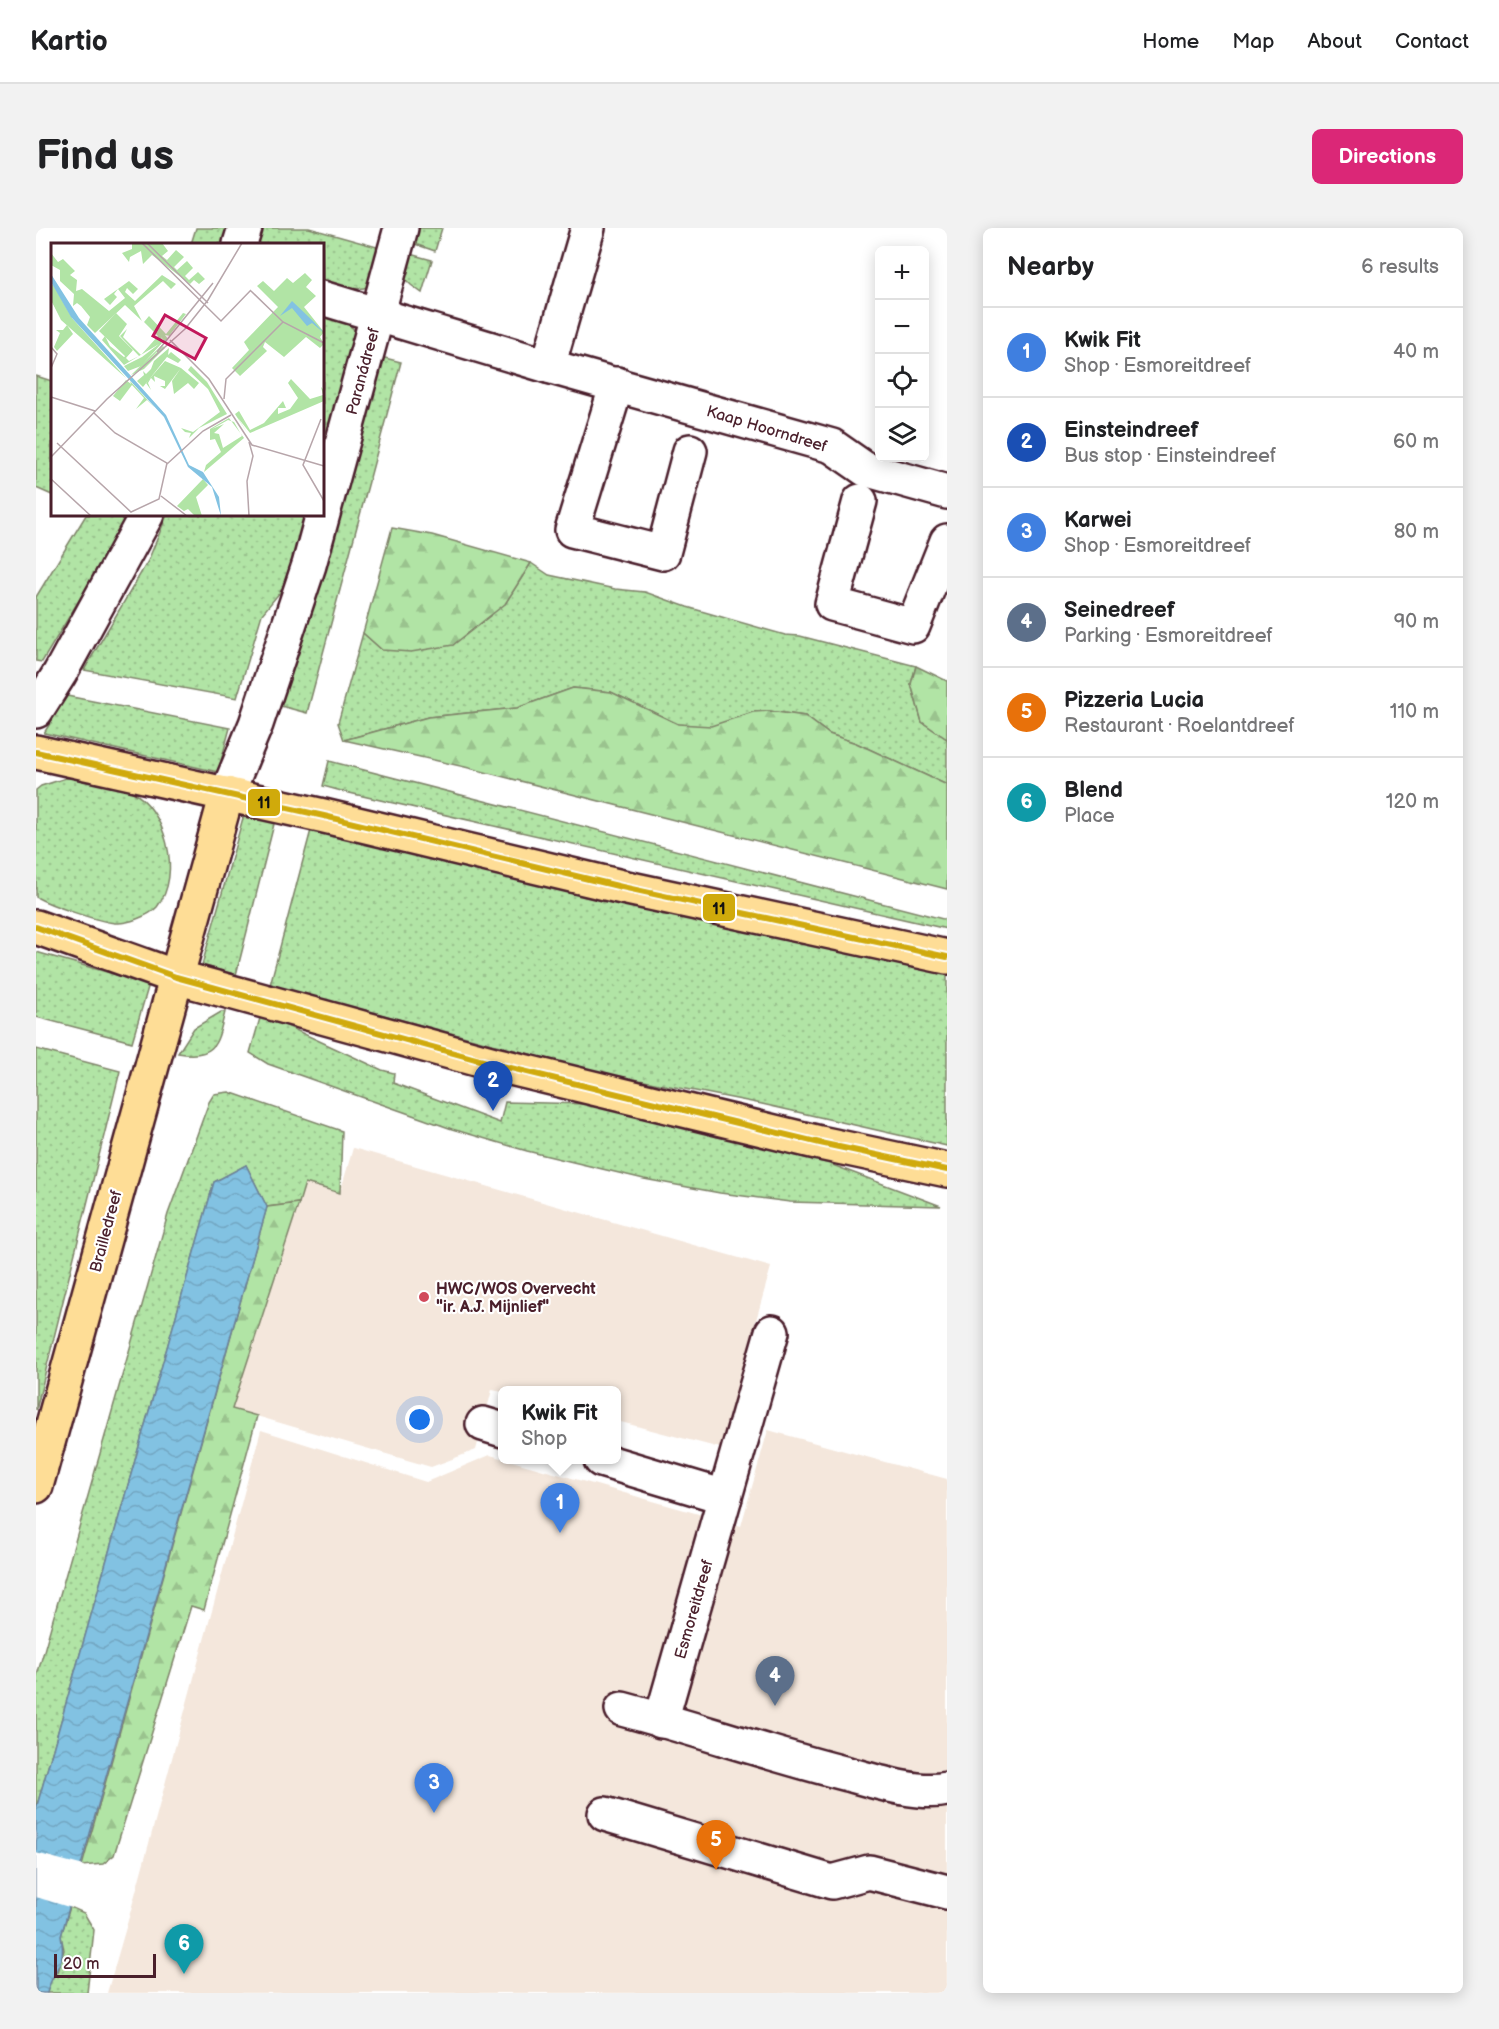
<!DOCTYPE html>
<html lang="en">
<head>
<meta charset="utf-8">
<style>
  body { margin:0; font-family:"Balsamiq Sans",sans-serif; background:#f2f2f2; color:#202124 }
  .controls { position:absolute; right:18px; top:18px; display:grid; overflow:hidden; border-radius:9px; box-shadow:0 3px 15px #0003 }
  .controls button { width:54px; height:54px; display:grid; place-items:center; padding:0; border:0; border-bottom:2px solid #e0e0e0; background:#fff; color:#202124; font:30px sans-serif }
  .scale { position:absolute; left:18px; bottom:15px; width:102px; box-sizing:border-box; padding-left:6px; border:3px solid #4a1f2b; border-top:0; font-size:16px; line-height:21px; white-space:nowrap; color:#4a1f2b; -webkit-text-stroke:4px #fff; paint-order:stroke }
  .you { position:absolute; left:384px; top:1192px; width:21px; height:21px; margin:-15px; border:4px solid #fff; border-radius:50%; background:#1a73e8; box-shadow:0 0 0 9px #1a73e833 }
  .badge { display:grid; place-items:center; width:39px; height:39px; border-radius:50%; background:#db2777; color:#fff; font-size:20px; font-weight:700 }
  .pin { position:absolute; translate:-50% -50px; filter:drop-shadow(0 2px 3px #0008) }
  .pin::after { content:''; position:absolute; top:32px; width:21px; height:18px; background:inherit; clip-path:polygon(0 0,100% 0,50% 100%) }
  .popup { position:absolute; left:462px; top:1158px; width:123px; height:78px; box-sizing:border-box; display:grid; place-content:center; border-radius:9px; background:#fff; filter:drop-shadow(0 2px 4px #0005); font-size:20px; white-space:nowrap; color:#757577 }
  .popup b { font-size:22px; color:#202124 }
  .popup::after { content:''; position:absolute; left:50%; top:100%; margin-left:-12px; border:12px solid transparent; border-top-color:#fff }
  .list { margin:0; padding:0; list-style:none }
  h2 { display:flex; justify-content:space-between; align-items:center; height:78px; margin:0; padding:0 24px; font-size:26px }
  h2 small { font-size:20px; font-weight:400; color:#757577 }
  .list li { display:grid; grid-template-columns:39px 1fr auto; gap:18px; align-items:center; box-sizing:border-box; height:90px; padding:0 24px; border-top:2px solid #e0e0e0 }
  .list b { display:block; font-size:22px; white-space:nowrap }
  .list p { margin:0; font-size:20px; white-space:nowrap; color:#757577 }
  .list em { font-size:20px; font-style:normal; color:#757577 }
  .icon { flex:none; width:33px; height:33px; fill:none; stroke:currentColor; stroke-width:2; stroke-linecap:round; stroke-linejoin:round }
  .map { position:relative; flex:none; width:911px; height:1765px; overflow:hidden; border-radius:9px }
  header { display:flex; align-items:center; gap:36px; box-sizing:border-box; height:84px; padding:0 30px; background:#fff; border-bottom:2px solid #e0e0e0 }
  header strong { font-size:28px }
  nav { display:flex; gap:33px; margin-inline-start:auto; font-size:21px }
  .intro { display:flex; align-items:center; justify-content:space-between; box-sizing:border-box; height:144px; padding:0 36px }
  h1 { margin:0; font-size:42px }
  .button { padding:15px 27px; border-radius:9px; background:#db2777; color:#fff; font-size:21px; font-weight:700 }
  main { display:flex; gap:36px; padding:0 36px }
  aside { flex:1; background:#fff; border-radius:9px; box-shadow:0 3px 15px #0003 }
  .map>svg:first-child { display:block }
  .built { fill:#f4e7dc }
  .grass { fill:url(#grass-dots); stroke:#7e8268; stroke-width:1.5 }
  .forest { fill:url(#forest-firs); stroke:#7e8268; stroke-width:1.5 }
  .water { fill:url(#water-waves); stroke:#6c8199; stroke-width:1.5 }
  .pier { fill:#fff }
  .lines { fill:none; stroke-linecap:round; stroke-linejoin:round }
  .minor-casing { stroke:#4a1f2b; stroke-width:38 }
  .major-casing { stroke:#4a1f2b; stroke-width:38 }
  .minor { stroke:#fff; stroke-width:33 }
  .major { stroke:#fedd96; stroke-width:33 }
  .bus-1-casing { stroke:#fff; stroke-width:10 }
  .bus-1 { stroke:#d0aa0b; stroke-width:6 }
  .poi-dot { fill:#d1495b; stroke:#fff; stroke-width:2 }
  .labels { text-anchor:middle; stroke-width:4.5; stroke-linejoin:round; paint-order:stroke }
  .street-label { font-size:16px; fill:#4a1f2b; stroke:#fff }
  .poi-label { font-size:16px; font-weight:bold; fill:#4a1f2b; stroke:#fff; text-anchor:start }
  .inset-road { fill:none; stroke:#b7a5aa; stroke-width:1.5 }
  .view { fill:#c2185b; fill-opacity:0.15; stroke:#c2185b; stroke-width:3 }
  .inset-edge { fill:none; stroke:#4a1f2b; stroke-width:3 }
  .line-badge { stroke:#fff; stroke-width:2 }
  .pale-badge-label { font-size:16px; text-anchor:middle; font-weight:bold; fill:#111 }
</style>
</head>
<body>
<header>
<strong>Kartio</strong>
<nav><a>Home</a><a>Map</a><a>About</a><a>Contact</a></nav>
</header>
<div class="intro"><h1>Find us</h1><a class="button">Directions</a></div>
<main>
<div class="map">
<svg width="911" height="1765" viewBox="0 0 911 1765">
  <defs>
    <pattern id="grass-dots" width="8" height="8" patternUnits="userSpaceOnUse" patternTransform="scale(1.5)"><rect width="8" height="8" fill="#b1e4a5"/><path d="M2 2h.1M6 6h.1" fill="none" stroke="#9ac38e" stroke-width="1.8" stroke-linecap="round"/></pattern>
    <pattern id="forest-firs" width="22" height="20" patternUnits="userSpaceOnUse" patternTransform="scale(1.5)"><rect width="22" height="20" fill="#b1e4a5"/><path d="M5 1l3.5 6h-7zM16 11l3.5 6h-7z" fill="#9ac38e"/></pattern>
    <pattern id="water-waves" width="16" height="10" patternUnits="userSpaceOnUse" patternTransform="scale(1.5)"><rect width="16" height="10" fill="#82c2e2"/><path d="M0 5q4-4 8 0t8 0" fill="none" stroke="#72a6c2"/></pattern>
  </defs>
  <rect width="100%" height="100%" fill="#fff"/>
  <filter id="ink" filterUnits="userSpaceOnUse"><feTurbulence type="fractalNoise" baseFrequency=".0167" numOctaves="2"/><feDisplacementMap in="SourceGraphic" scale="12" xChannelSelector="R" yChannelSelector="G"/><feConvolveMatrix kernelMatrix="1 2 1 2 8 2 1 2 1" color-interpolation-filters="sRGB"/></filter>
  <g filter="url(#ink)">
    <g class="built">
      <path d="M317 920 735 1039 684 1220 581 1193V1162H467V1164L456 1162 440 1222 395 1239 196 1181 269 955 304 965Z"/>
      <path d="M225 1202 390 1254 454 1227 705 1298 732 1202 911 1251V1765H71L93 1689Z"/>
    </g>
    <g class="grass">
      <path d="M160 0H202L197 16H155Z"/>
      <path d="M222 0H273L348 21C346 30 344 47 338 54 326 68 301 56 287 52L286 16H218Z"/>
      <path d="M377 0H406L399 23 373 14Z"/>
      <path d="M370 25 396 32 386 65 375 57 368 50Z"/>
      <path d="M287 84 307 90 322 106 287 243Z"/>
      <path d="M341 128 365 134 271 485 241 477Z"/>
      <path d="M0 148 16 153V267L0 260Z"/>
      <path d="M50 287H94L6 434 0 433V369Z"/>
      <path d="M131 287H274L259 346 226 386 201 470 48 442 112 333Z"/>
      <path d="M495 335 513 347 579 361 609 364 651 379 749 407 764 408 880 438 875 456 886 494 911 511V557L820 515 793 506 769 488 733 483 717 484 675 499 641 496 575 464 537 460 481 480 392 489 308 512 302 495 327 405 346 422 469 376Z"/>
      <path d="M31 468 194 500 182 544 8 505Z"/>
      <path d="M293 533 911 692V701L309 564 287 558Z"/>
      <path d="M30 550C51 551 73 553 93 562 130 579 147 647 121 679 113 688 91 696 79 695 61 693 16 678 0 669V562L5 558Z"/>
      <path d="M208 586 239 592 200 747 166 737Z"/>
      <path d="M275 602 665 686 911 742V918L726 876 562 844 234 757Z"/>
      <path d="M0 724 113 756 96 814 0 789Z"/>
      <path d="M185 784H189C181 816 180 831 142 825L158 800Z"/>
      <path d="M224 790 240 793 346 842 358 845 357 855 464 895 469 874 553 876 794 936 905 978 754 974 684 965 608 951 491 923 416 901 232 836 214 825Z"/>
      <path d="M0 821 84 843 0 1182Z"/>
      <path d="M193 864 306 903 304 965 269 955 263 975 231 979 210 937 178 954 0 1581V1451L132 986 173 874 178 866Z"/>
      <path d="M34 1679 48 1685 58 1702 51 1765H11L13 1755 21 1744 28 1722 25 1708Z"/>
    </g>
    <g class="forest">
      <path d="M356 300 396 307 495 335 469 376 417 417 375 424 346 422 327 405Z"/>
      <path d="M880 438 911 453V511L886 494 875 456Z"/>
      <path d="M537 460 575 464 642 496 675 498 717 484 733 483 769 488 793 506 820 515 911 557V661L429 539 308 512 392 489 481 480Z"/>
      <path d="M263 975 196 1181 221 1188 168 1382 155 1378 78 1627 67 1636 46 1638 231 979Z"/>
    </g>
    <path class="water" d="M210 937 231 979 25 1708C31 1738 17 1740 11 1765H0V1581L178 954Z"/>
    <path class="pier" d="M0 1625 48 1638 36 1680 0 1669Z"/>
    <g class="lines">
      <defs>
        <g id="minor">
          <path d="M204 16 209 0"/>
          <path d="M286 70 512 138 796 218 829 241 911 264"/>
          <path d="M512 138 552 0"/>
          <path d="M581 156 536 302 627 325 654 223"/>
          <path d="M824 273 796 376 877 398 911 313"/>
          <path d="M0 483 24 445 111 286"/>
          <path d="M191 566 220 496 273 337 365 0"/>
          <path d="M447 1196 467 1202"/>
          <path d="M565 1232 689 1269"/>
          <path d="M586 1481C661 1501 736 1527 812 1546 841 1554 882 1567 911 1561"/>
          <path d="M625 1493 736 1104"/>
          <path d="M569 1586 796 1654 833 1644 911 1664"/>
        </g>
        <g id="major">
          <path d="M0 524 288 588 586 659 911 729"/>
          <path d="M0 699 140 749 458 836 784 915 911 942"/>
          <path d="M0 1258C63 1027 126 796 191 566"/>
        </g>
      </defs>
      <use href="#minor" class="minor-casing"/>
      <use href="#major" class="major-casing"/>
      <use href="#minor" class="minor"/>
      <use href="#major" class="major"/>
      <defs>
        <g id="bus-1">
          <path d="M0 524 288 588 586 659 911 729"/>
          <path d="M0 699 140 749 458 836 784 915 911 942"/>
        </g>
      </defs>
      <use href="#bus-1" class="bus-1-casing"/>
      <use href="#bus-1" class="bus-1"/>
    </g>
  </g>
  <circle class="poi-dot" cx="388" cy="1069" r="6"/>
  <g class="labels">
    <g class="street-label">
      <text transform="translate(326 143) rotate(-75)" y="6">Paranádreef</text>
      <text transform="translate(731 200) rotate(17)" y="6">Kaap Hoorndreef</text>
      <text transform="translate(69 1003) rotate(-75)" y="6">Brailledreef</text>
      <text transform="translate(657 1381) rotate(-74)" y="6">Esmoreitdreef</text>
    </g>
    <g class="poi-label">
      <text x="400" y="1066">HWC/WOS Overvecht<tspan x="400" dy="18">"ir. A.J. Mijnlief"</tspan></text>
    </g>
  </g>
  <g transform="translate(15 15)">
    <rect width="273" height="273" fill="#fff"/>
    <path d="M0 39 20 74 75 135 10 77 0 57ZM132 70 135 71 118 93 133 78 119 93 114 92 117 96 114 99 110 94 113 101 96 119 112 103 114 105 93 126 80 132 112 101 109 96 90 112 107 93 93 79 98 73 115 91ZM118 105 117 112 120 109 130 117 127 120 116 114 92 144 86 138 93 132 92 128 95 131 100 126 103 118ZM114 118 130 125 114 146 109 143H114V138L103 133 104 139 100 135 97 140 100 147 95 140ZM130 125 148 140 143 146 137 140 123 151 121 138ZM240 136 259 156 272 152 270 144 273 147V158L199 190 187 175 197 191 184 171 188 168 199 187 213 180 232 158 235 165H227V171L239 166 247 155 237 140ZM75 137 80 141 79 138 104 165 96 157 85 166 93 155 81 142 69 158 62 153ZM178 175 193 195 153 229 155 222 170 209 164 196 159 197V186ZM177 177 183 179 191 193 172 205 168 191 163 190 173 181 161 186Z" fill="#b1e4a5" fill-rule="evenodd"/>
    <path d="M76 86 72 94 90 112 108 96 111 100 90 123 77 128 73 123 91 114 108 101 73 122 51 97 54 93 59 103 73 114 82 107 75 115 78 118 88 113 69 93ZM140 123 156 139 176 171 148 185 138 195 140 190 134 189 130 185 142 189 169 169 157 146 137 127Z" fill="#b1e4a5"/>
    <path d="M81 0H111L117 8 111 13 116 17 125 7 133 14 123 24 126 27 136 18 142 25 134 33 138 37 147 29 154 36 148 41 143 37 139 41 101 12 92 21 90 8 79 14 78 19 71 10 81 6ZM0 10 7 19 12 16 24 28 19 32 26 37 25 48 31 46 58 68 74 55 67 46 63 51 66 54 59 62 53 56 78 38 87 46 82 51 76 45 74 49 84 58 111 32 125 41 120 46 112 38 83 63 91 78 74 62 44 90 36 82 39 74 30 63 26 60 22 63 23 51 9 38V27L0 22ZM254 30 261 37 255 44 265 53 253 64 273 89 269 94 273 101 269 105 255 94 233 114 214 99 212 104 216 108 189 133 181 125 198 107 193 99 227 64 206 43 212 38 223 48 236 35 242 40ZM0 40 4 45 21 75 11 77 0 57ZM16 82 22 91 6 108 3 104 9 90 5 87H12ZM152 236 157 242 145 254 151 273H144L137 266 133 268 126 263Z" fill="#b1e4a5"/>
    <path d="M65 70 76 81 68 93 82 107 75 114 48 88Z" fill="#b1e4a5"/>
    <path d="M0 31 28 75 115 172 138 222 152 229 168 254 172 253 168 254 170 273 161 244 137 224 113 174 20 74 0 39ZM241 58 262 78 273 90 261 80 256 83 241 65 229 73Z" fill="#82c2e2"/>
    <path class="inset-road" d="M91 0 170 78 200 47M96 0 157 60M200 48 232 79 273 100M119 97 158 136 201 202 273 223M0 104 6 111 0 125M106 109 162 40M0 154 44 168M173 156 175 136 232 79M270 176 252 222 273 258M198 199 202 213 196 238 198 273M6 200 80 269 108 256 116 220 64 190 43 170M0 214 56 156 134 86 157 57 191 0M116 221 152 188 180 172M0 236 40 273M110 253 136 273"/>
    <path class="view" d="M114 72 155 95 144 116 102 93Z"/>
    <rect width="273" height="273" class="inset-edge"/>
  </g>
  <g class="line-badge">
    <rect x="211" y="560" width="34" height="29" rx="6" fill="#d0aa0b"/>
    <rect x="666" y="665" width="34" height="29" rx="6" fill="#d0aa0b"/>
  </g>
  <g class="pale-badge-label">
    <text x="228" y="580">11</text>
    <text x="683" y="686">11</text>
  </g>
</svg>
<div class="controls">
<button>+</button>
<button>−</button>
<button><svg class="icon" aria-label="locate" viewBox="0 0 24 24"><circle cx="12" cy="12" r="6"/><path d="M12 2v4M12 18v4M2 12h4M18 12h4"/></svg></button>
<button><svg class="icon" aria-label="layers" viewBox="0 0 24 24"><path d="M12 4l9 5-9 5-9-5zM3 14l9 5 9-5"/></svg></button>
</div>
<div class="scale">20 m</div>
<div class="you"></div>
<div class="pin badge" style="left:524px;top:1305px;background:#3f7fe0">1</div>
<div class="popup"><b>Kwik Fit</b>Shop</div>
<div class="pin badge" style="left:457px;top:883px;background:#1a4fb4">2</div>
<div class="pin badge" style="left:398px;top:1585px;background:#3f7fe0">3</div>
<div class="pin badge" style="left:739px;top:1478px;background:#5c6f8a">4</div>
<div class="pin badge" style="left:680px;top:1642px;background:#e8710a">5</div>
<div class="pin badge" style="left:148px;top:1746px;background:#0f9aa8">6</div>
</div>
<aside>
<h2>Nearby<small>6 results</small></h2>
<ul class="list">
<li><span class="badge" style="background:#3f7fe0">1</span><div><b>Kwik Fit</b><p>Shop · Esmoreitdreef</p></div><em>40 m</em></li>
<li><span class="badge" style="background:#1a4fb4">2</span><div><b>Einsteindreef</b><p>Bus stop · Einsteindreef</p></div><em>60 m</em></li>
<li><span class="badge" style="background:#3f7fe0">3</span><div><b>Karwei</b><p>Shop · Esmoreitdreef</p></div><em>80 m</em></li>
<li><span class="badge" style="background:#5c6f8a">4</span><div><b>Seinedreef</b><p>Parking · Esmoreitdreef</p></div><em>90 m</em></li>
<li><span class="badge" style="background:#e8710a">5</span><div><b>Pizzeria Lucia</b><p>Restaurant · Roelantdreef</p></div><em>110 m</em></li>
<li><span class="badge" style="background:#0f9aa8">6</span><div><b>Blend</b><p>Place</p></div><em>120 m</em></li>
</ul>
</aside>
</main>
</body>
</html>
